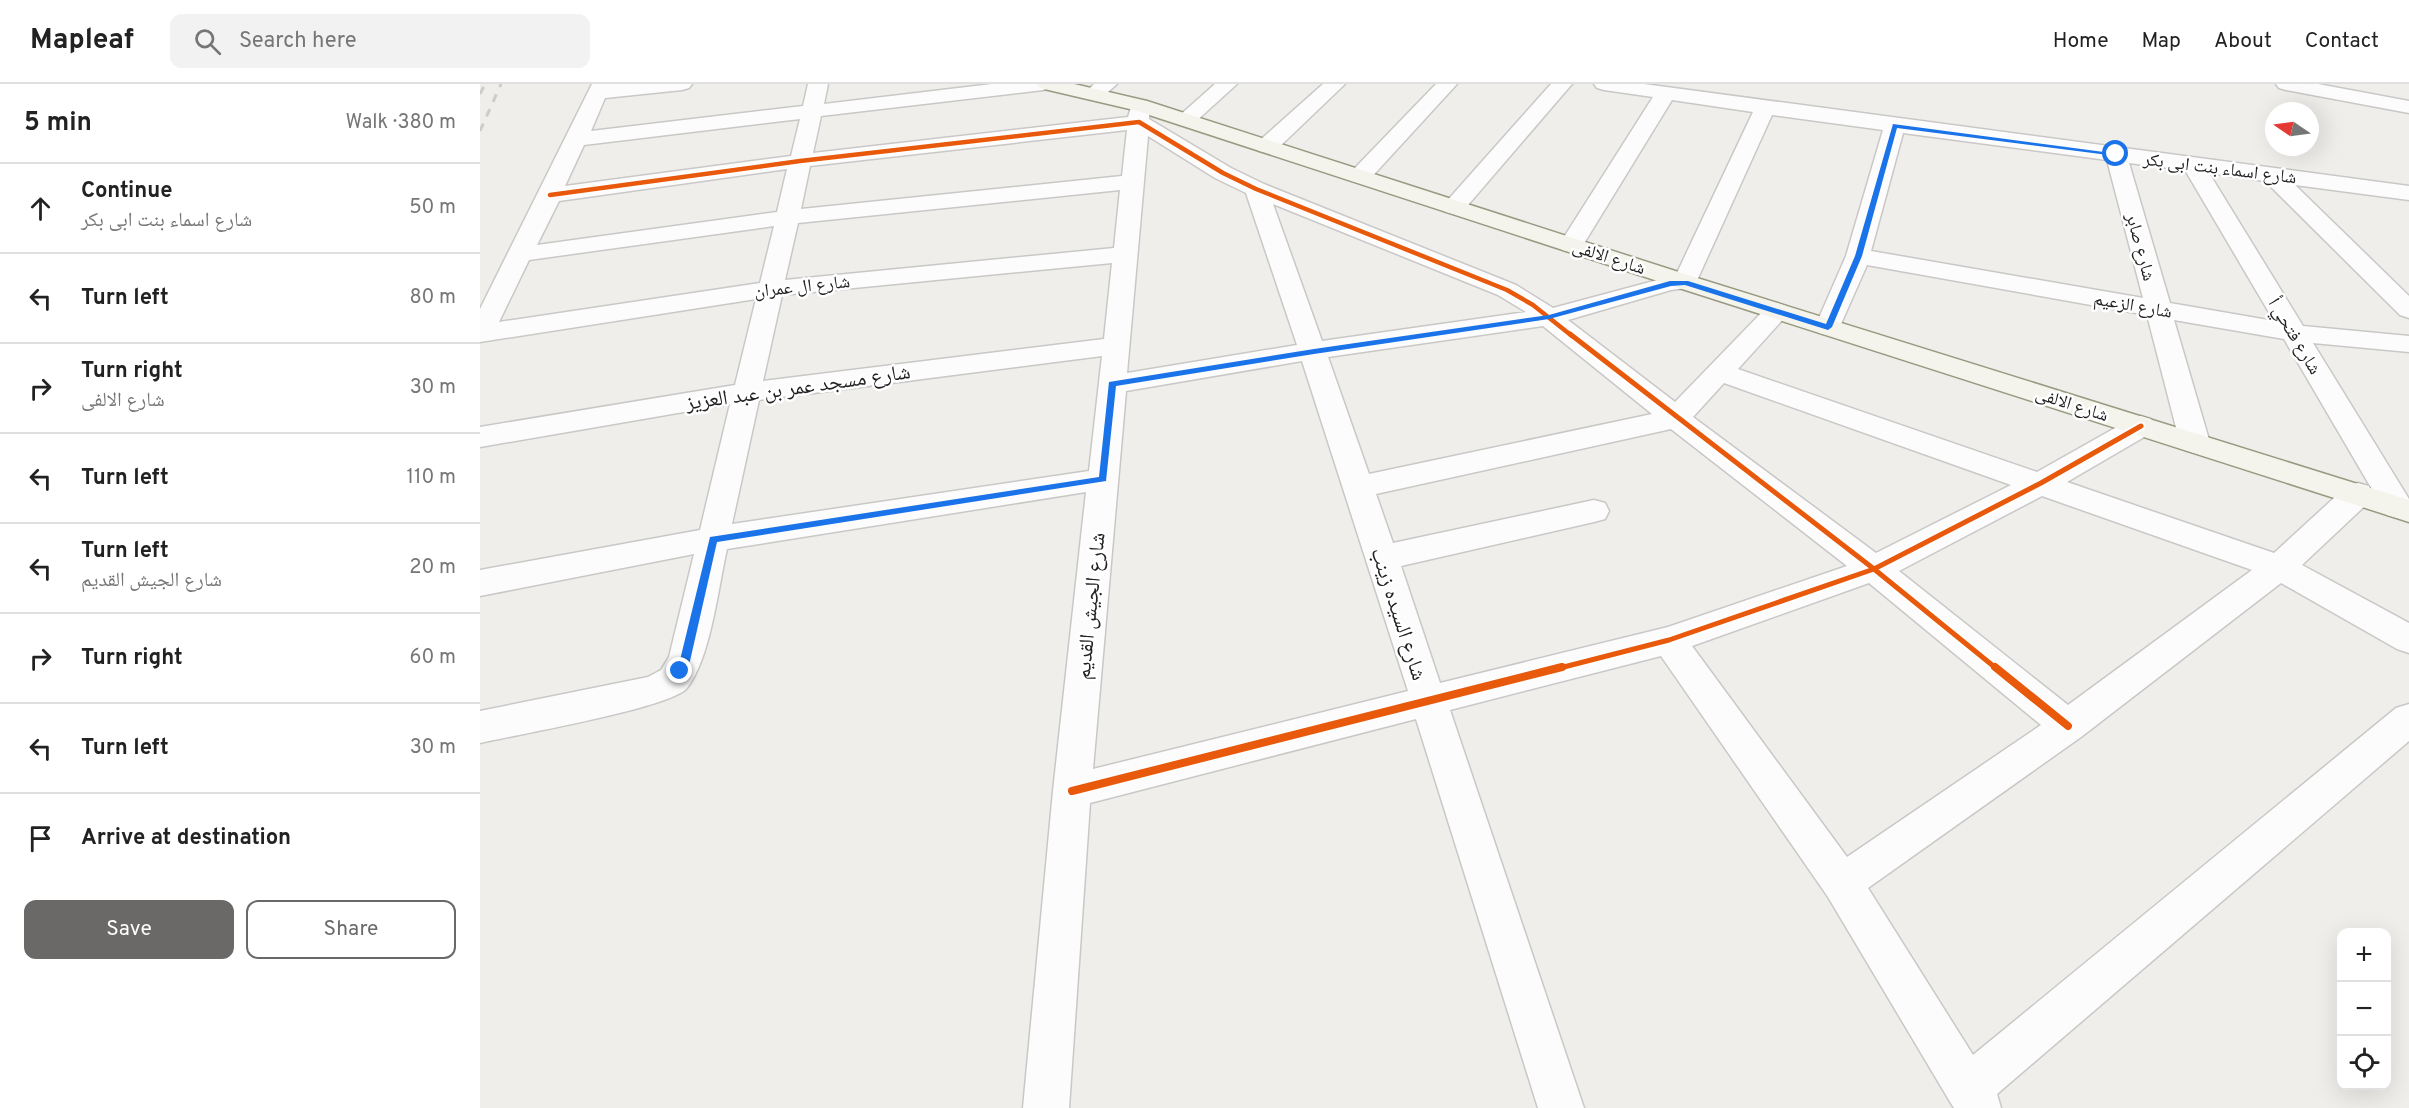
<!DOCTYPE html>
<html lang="en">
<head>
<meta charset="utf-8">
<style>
  body { margin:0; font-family:Overpass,"Noto Naskh Arabic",sans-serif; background:#f2f2f2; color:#222 }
  .controls { position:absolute; right:18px; bottom:18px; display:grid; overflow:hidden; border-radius:12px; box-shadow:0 6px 24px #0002 }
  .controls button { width:54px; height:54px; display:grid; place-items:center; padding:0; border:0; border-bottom:2px solid #e0e0e0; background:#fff; color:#222; font:30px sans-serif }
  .compass { position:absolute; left:1785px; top:18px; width:54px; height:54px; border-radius:50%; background:#fff; box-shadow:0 6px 24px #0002; rotate:283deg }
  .stop { position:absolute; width:18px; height:18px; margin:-14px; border:4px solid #1a73e8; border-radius:50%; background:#fff }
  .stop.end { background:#1a73e8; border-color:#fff; box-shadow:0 2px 6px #0008 }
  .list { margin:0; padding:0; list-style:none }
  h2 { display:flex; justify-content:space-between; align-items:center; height:78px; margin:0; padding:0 24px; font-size:26px }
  h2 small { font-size:20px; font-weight:400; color:#767676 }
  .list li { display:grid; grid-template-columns:39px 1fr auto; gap:18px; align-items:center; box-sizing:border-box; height:90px; padding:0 24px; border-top:2px solid #e0e0e0 }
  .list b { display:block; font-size:22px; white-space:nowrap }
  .list p { margin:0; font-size:20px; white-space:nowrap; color:#767676 }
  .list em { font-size:20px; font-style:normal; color:#767676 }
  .actions { display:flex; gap:12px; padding:18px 24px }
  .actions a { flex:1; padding:14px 0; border:2px solid #6a6968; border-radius:12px; text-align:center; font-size:21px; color:#6a6968 }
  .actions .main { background:#6a6968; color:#fff }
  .icon { flex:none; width:33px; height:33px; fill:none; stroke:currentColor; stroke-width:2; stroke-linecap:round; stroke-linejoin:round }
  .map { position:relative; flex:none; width:1929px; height:1024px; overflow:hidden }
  header { display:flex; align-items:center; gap:36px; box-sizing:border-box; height:84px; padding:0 30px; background:#fff; border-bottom:2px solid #e0e0e0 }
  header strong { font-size:28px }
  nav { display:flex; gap:33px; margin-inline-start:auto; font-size:21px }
  .search { width:420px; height:54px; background:#f2f2f2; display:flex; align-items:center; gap:15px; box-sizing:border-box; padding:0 21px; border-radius:12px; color:#767676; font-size:22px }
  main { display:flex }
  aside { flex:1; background:#fff }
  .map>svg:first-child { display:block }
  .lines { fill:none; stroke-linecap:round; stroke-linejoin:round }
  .street-casing { stroke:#c9c8c7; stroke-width:3 }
  .secondary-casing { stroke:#999a82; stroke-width:3 }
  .street { fill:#fdfcfc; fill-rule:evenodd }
  .secondary { fill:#f4f4ed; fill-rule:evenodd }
  .rail { stroke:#ccc; stroke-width:3; stroke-dasharray:8 8; stroke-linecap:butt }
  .cycleway-far2-casing { stroke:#fff; stroke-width:7 }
  .cycleway-far1-casing { stroke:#fff; stroke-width:9 }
  .cycleway-casing { stroke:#fff; stroke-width:11 }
  .cycleway-far2 { stroke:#e8590c; stroke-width:4.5 }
  .cycleway-far1 { stroke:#e8590c; stroke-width:5 }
  .cycleway { stroke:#e8590c; stroke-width:8 }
  .route { fill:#1a73e8 }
  .labels { text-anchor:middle; stroke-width:5; stroke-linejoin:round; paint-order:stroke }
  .far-street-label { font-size:18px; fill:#222; stroke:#fff }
  .street-label { font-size:21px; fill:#222; stroke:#fff }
</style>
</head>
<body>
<header>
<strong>Mapleaf</strong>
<div class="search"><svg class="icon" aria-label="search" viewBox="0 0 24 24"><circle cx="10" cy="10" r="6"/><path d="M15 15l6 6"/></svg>Search here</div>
<nav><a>Home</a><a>Map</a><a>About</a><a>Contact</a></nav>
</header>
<main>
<aside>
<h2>5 min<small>Walk · 380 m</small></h2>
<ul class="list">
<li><svg class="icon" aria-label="ahead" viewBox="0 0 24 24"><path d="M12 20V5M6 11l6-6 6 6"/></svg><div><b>Continue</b><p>شارع اسماء بنت ابى بكر</p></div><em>50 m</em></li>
<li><svg class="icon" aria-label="left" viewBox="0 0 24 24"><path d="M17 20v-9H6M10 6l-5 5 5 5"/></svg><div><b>Turn left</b></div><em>80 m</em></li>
<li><svg class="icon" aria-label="right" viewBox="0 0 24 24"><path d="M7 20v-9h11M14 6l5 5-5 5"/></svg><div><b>Turn right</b><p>شارع الالفى</p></div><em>30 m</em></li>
<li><svg class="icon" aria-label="left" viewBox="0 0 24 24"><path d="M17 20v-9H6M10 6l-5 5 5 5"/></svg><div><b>Turn left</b></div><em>110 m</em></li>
<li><svg class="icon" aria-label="left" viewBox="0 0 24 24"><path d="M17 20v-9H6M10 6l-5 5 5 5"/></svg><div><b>Turn left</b><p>شارع الجيش القديم</p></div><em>20 m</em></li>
<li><svg class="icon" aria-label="right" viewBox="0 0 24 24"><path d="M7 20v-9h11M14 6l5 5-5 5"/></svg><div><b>Turn right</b></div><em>60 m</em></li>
<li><svg class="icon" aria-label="left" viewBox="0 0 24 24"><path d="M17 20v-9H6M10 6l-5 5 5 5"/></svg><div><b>Turn left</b></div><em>30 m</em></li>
<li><svg class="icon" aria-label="arrive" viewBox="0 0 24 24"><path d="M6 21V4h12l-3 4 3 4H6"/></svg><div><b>Arrive at destination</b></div></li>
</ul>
<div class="actions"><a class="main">Save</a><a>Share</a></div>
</aside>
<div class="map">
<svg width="1929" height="1024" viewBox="0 0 1929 1024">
  <rect width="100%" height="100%" fill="#f0eeeb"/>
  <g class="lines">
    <defs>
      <g id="street">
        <path d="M112 0H212L209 4 202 6 125 14 111 47 323 22 328 0H348L344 20 512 0H573L570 4 563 6 341 32 333 69 648 33 653 17H667L670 21 669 35 751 84 784 100 1036 201 1073 224 1196 191 1273 28 1192 16 1103 161 1099 166 1091 168 1083 166 1079 161 1173 13 1124 6 1117 4 1114 0H1164L1929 102V116L1815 101 1929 212V234L1920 231 1785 97 1729 89 1823 242 1929 252V268L1833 259 1929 415V431L1918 434 1907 431 1804 255 1694 236 1730 359 1725 366 1715 369 1705 366 1700 359 1667 231 1387 181 1357 249 1348 251 1339 249 1335 243 1366 172 1403 46 1292 31 1214 203 1191 206 1088 236 1195 318 1288 222 1297 219 1306 222 1310 227 1306 232 1258 285 1557 388 1651 335 1661 332 1671 335 1675 342 1671 349 1587 398 1794 469 1867 402 1878 399 1889 402 1893 410 1889 418 1822 481 1929 539V569L1917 565 1801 499 1601 653 1388 804 1493 971 1916 624 1929 620V657L1517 1010 1521 1024H1474L1472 1021 1348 813 1181 572 970 626 1104 1024H1058L936 635 610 719 589 1024H543L573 707 606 408 247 465C238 504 231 573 207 604 191 624 34 651 0 659V627L168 593 181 586 189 573 214 470 0 512V486L220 446 250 320 0 363V343L255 301 276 215 0 258V225ZM320 35 311 72 85 102 104 61ZM647 46 642 92 321 125 330 82ZM1423 49 1627 76 1663 214 1391 167ZM668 52 735 94 766 109 817 261 647 289ZM1649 79 1705 86 1794 237 1690 219ZM307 85 297 128 57 161 79 117ZM640 106 634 164 305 196 318 139ZM793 120 1018 211 1046 228 842 257ZM294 142 280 199 19 238 49 176ZM632 179 624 255 283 297 302 211ZM1063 242 1172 330 889 390 848 273ZM622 272 609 387 252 440 279 316ZM822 277 928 607 613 685 646 307ZM1244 299 1531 401 1396 469 1213 333ZM1191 345 1367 482 1188 543 960 599 921 482 1114 438 1125 435 1129 427 1125 419 1114 416 913 459 896 410ZM1562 412 1772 486 1588 621 1419 487ZM1389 499 1561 641 1367 773 1212 562Z"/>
        <path d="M614 0H637L621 14H607L604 10Z"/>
        <path d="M735 0H757L713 40 706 42 699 40 696 36 699 32Z"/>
        <path d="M843 0H865L795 67 787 68 779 67 776 62 779 57Z"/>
        <path d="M956 0H977L888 97 880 99 872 97 869 92 872 87Z"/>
        <path d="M1071 0H1092L982 128 974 130 966 128 962 123 966 118Z"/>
        <path d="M1796 0H1838L1929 17V29L1806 6 1799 4Z"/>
      </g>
      <path id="secondary" d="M557 0H594L667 17 1214 193 1929 416V438L1196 203 654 26 560 4Z"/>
    </defs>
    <use href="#street" class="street-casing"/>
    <use href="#secondary" class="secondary-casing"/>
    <use href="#street" class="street"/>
    <use href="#secondary" class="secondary"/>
    <g class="rail">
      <path d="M0 10 5 0"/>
      <path d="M0 47 21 0"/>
    </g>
    <defs>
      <path id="cycleway-far2" d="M70 111 320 77 659 38 743 89 776 105 1027 206 1053 221 1092 252"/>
      <g id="cycleway-far1">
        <path d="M1090 250 1394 485 1517 585"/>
        <path d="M1076 585 1189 556 1394 485 1561 399 1661 342"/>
      </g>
      <g id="cycleway">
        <path d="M1515 583 1588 642"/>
        <path d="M592 707 1082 583"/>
      </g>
    </defs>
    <use href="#cycleway-far2" class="cycleway-far2-casing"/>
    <use href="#cycleway-far1" class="cycleway-far1-casing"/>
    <use href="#cycleway" class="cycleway-casing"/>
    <use href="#cycleway-far2" class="cycleway-far2"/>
    <use href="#cycleway-far1" class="cycleway-far1"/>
    <use href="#cycleway" class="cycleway"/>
  </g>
  <path class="route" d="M1413 40 1639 70 1636 72 1417 44 1382 172 1352 243 1348 246 1205 201 1191 202 1069 235 834 270 636 302 626 397 237 458 210 577 203 590 200 591 194 587 200 576 230 453 619 393 629 298 834 265 1069 231 1190 197H1208L1346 240 1375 172Z"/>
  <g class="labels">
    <g class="far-street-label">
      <text transform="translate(1740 84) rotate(7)" y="6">شارع اسماء بنت ابى بكر</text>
      <text transform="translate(1661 163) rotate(75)" y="6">شارع صابر</text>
      <text transform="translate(1129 173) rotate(18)" y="6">شارع الالفى</text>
      <text transform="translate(322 202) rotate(-6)" y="6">شارع ال عمران</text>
      <text transform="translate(1653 221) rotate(10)" y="6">شارع الزعيم</text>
      <text transform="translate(1815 252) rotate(59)" y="6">شارع فتحي أ</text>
      <text transform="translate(1592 320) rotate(18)" y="6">شارع الالفى</text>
    </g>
    <g class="street-label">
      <text transform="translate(318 303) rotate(-8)" y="7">شارع مسجد عمر بن عبد العزيز</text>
      <text transform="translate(610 522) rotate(-84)" y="7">شارع الجيش القديم</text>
      <text transform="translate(919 530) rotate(72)" y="7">شارع السيده زينب</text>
    </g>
  </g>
</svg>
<div class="controls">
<button>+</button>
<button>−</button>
<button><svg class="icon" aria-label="locate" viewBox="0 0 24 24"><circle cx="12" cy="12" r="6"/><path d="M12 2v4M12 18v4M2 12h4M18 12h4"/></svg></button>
</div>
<svg class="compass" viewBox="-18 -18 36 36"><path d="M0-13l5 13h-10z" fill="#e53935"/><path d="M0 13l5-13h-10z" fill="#767676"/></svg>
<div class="stop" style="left:1636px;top:70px"></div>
<div class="stop end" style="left:200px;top:587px"></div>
</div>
</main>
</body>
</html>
